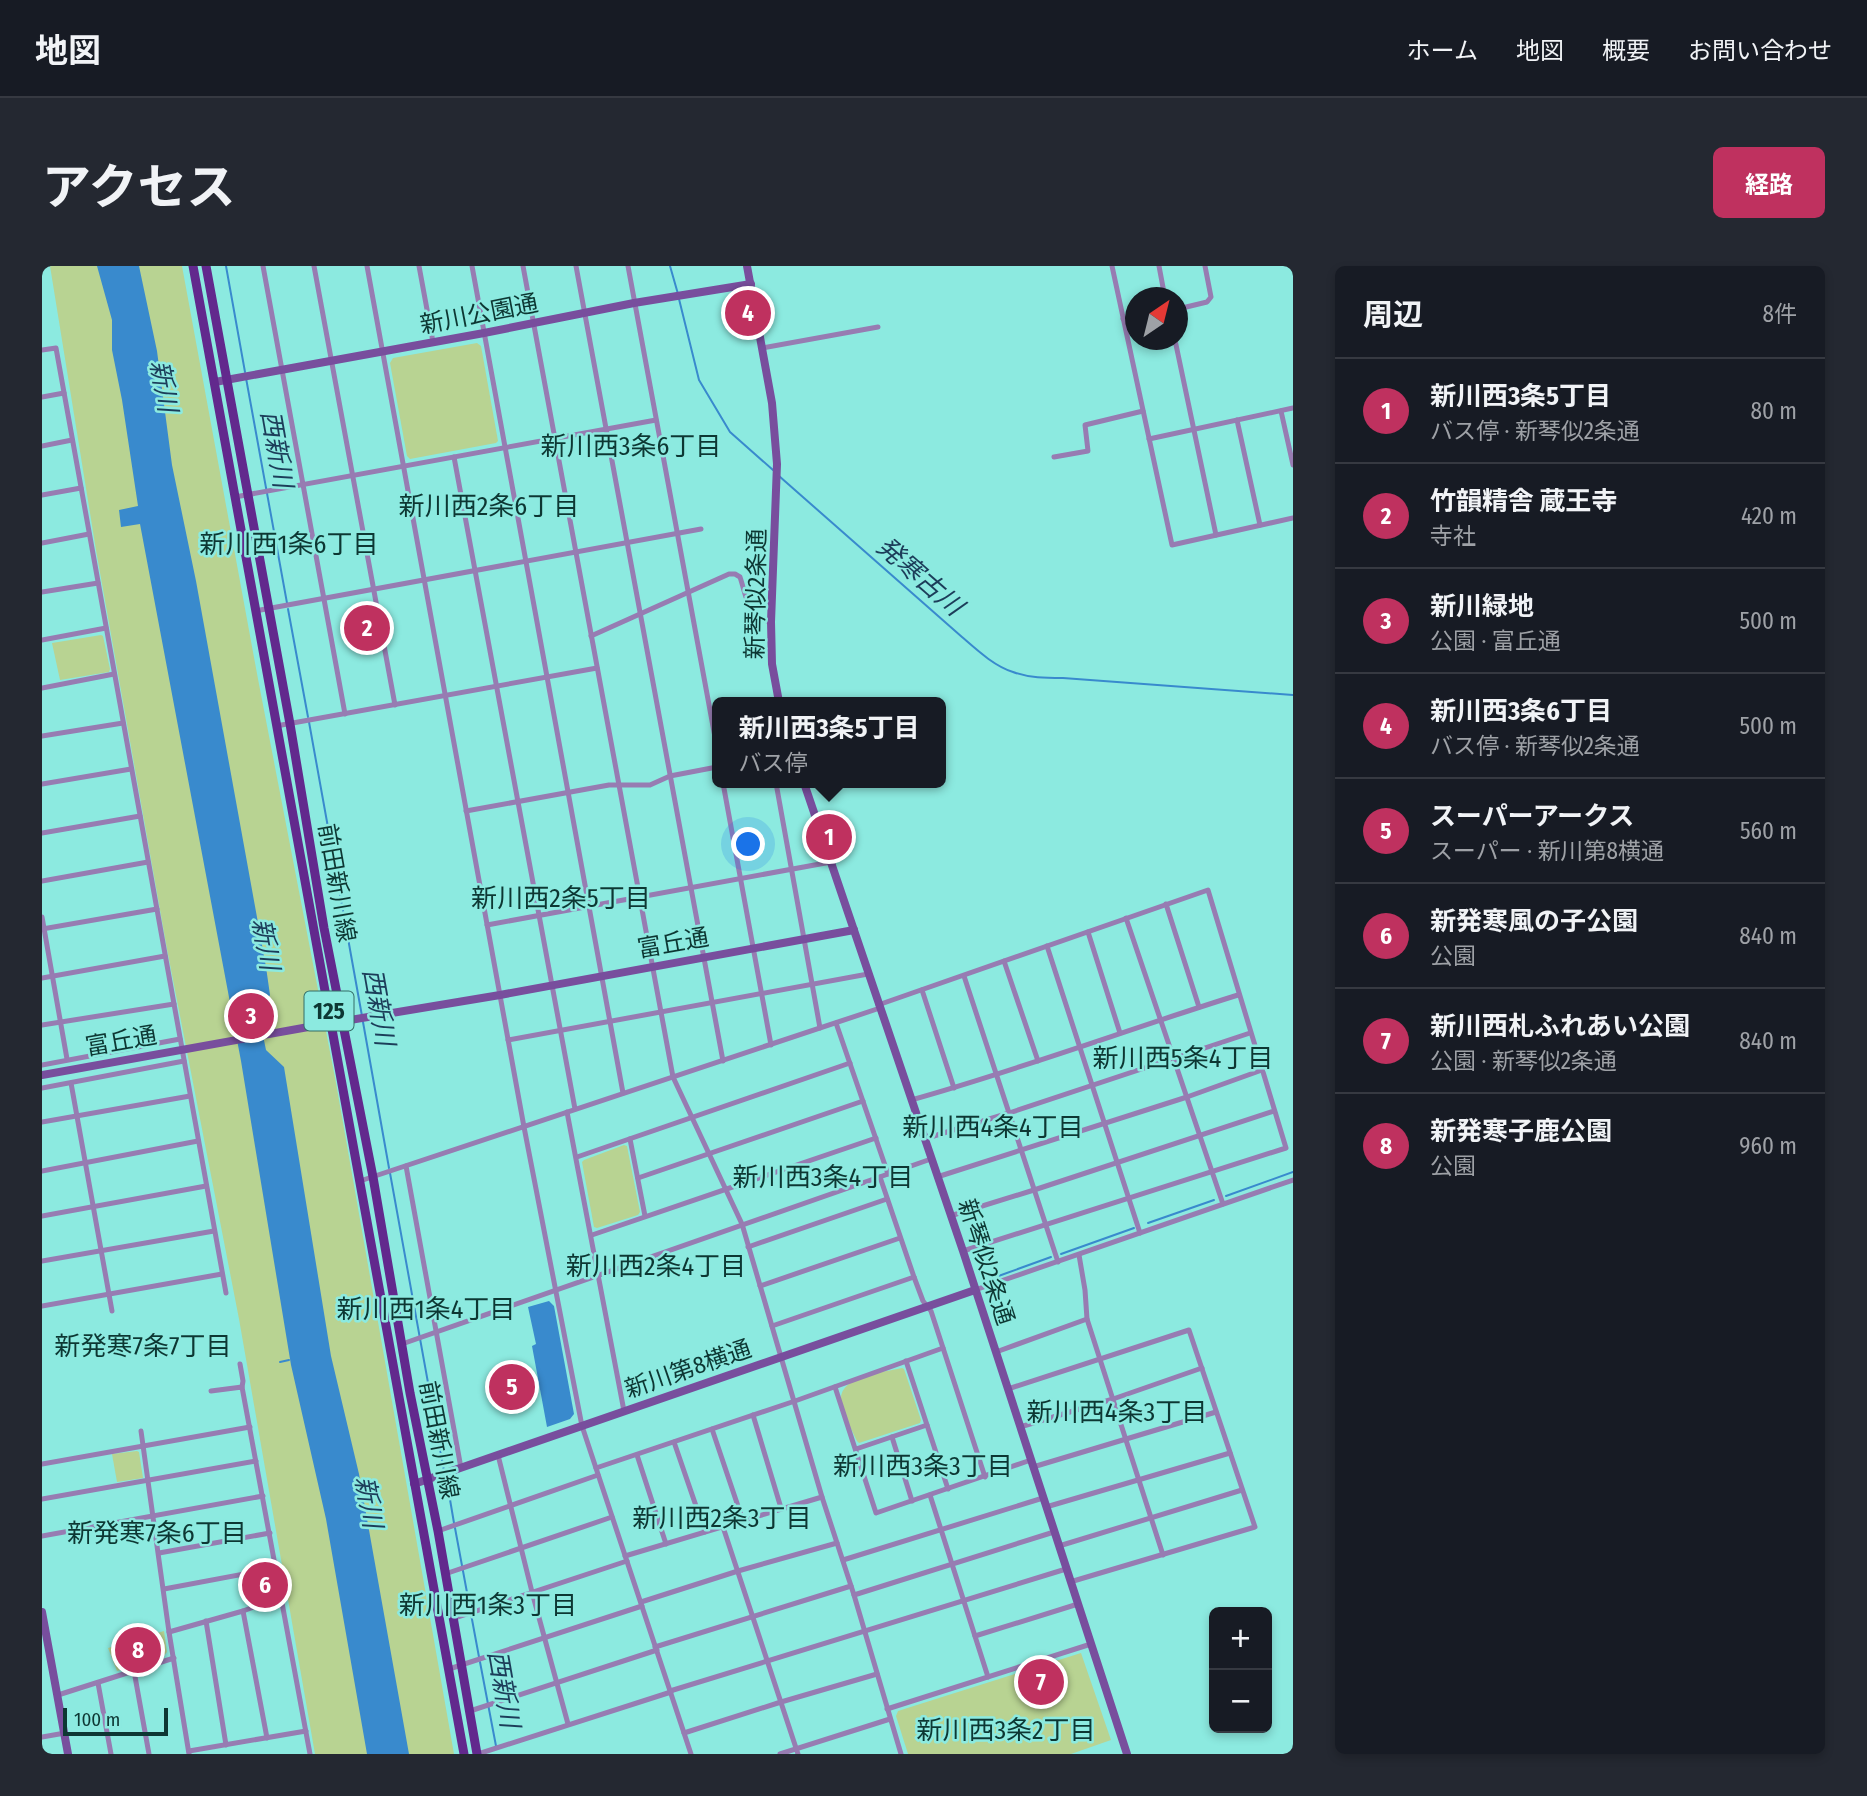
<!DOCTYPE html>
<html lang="ja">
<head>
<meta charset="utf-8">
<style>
  body { margin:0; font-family:"Fira Sans Condensed","Noto Sans JP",sans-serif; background:#242831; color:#f1f3f6 }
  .controls { position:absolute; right:21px; bottom:21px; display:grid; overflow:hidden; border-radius:10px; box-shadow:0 4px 10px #0003 }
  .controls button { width:63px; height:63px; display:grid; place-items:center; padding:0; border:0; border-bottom:2px solid #363941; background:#171b24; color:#f1f3f6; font:35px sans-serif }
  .compass { position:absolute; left:1083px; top:21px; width:63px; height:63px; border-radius:50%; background:#171b24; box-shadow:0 4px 10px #0003; rotate:35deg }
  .scale { position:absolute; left:21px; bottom:18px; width:105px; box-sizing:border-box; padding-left:7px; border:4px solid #0d3733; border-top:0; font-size:19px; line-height:24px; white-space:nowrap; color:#0d3733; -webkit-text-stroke:5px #8ceae0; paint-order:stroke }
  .you { position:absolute; left:707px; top:579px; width:24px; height:24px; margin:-18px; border:5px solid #fff; border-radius:50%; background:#1a73e8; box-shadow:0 0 0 10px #1a73e833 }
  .badge { display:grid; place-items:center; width:46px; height:46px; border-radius:50%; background:#bf315f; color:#fff; font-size:23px; font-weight:700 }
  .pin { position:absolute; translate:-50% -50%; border:4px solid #fff; box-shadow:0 2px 7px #0006 }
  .popup { position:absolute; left:670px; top:431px; width:234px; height:91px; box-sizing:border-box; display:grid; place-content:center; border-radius:10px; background:#171b24; filter:drop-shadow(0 2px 5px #0005); font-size:23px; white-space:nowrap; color:#9ea1a6 }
  .popup b { font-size:26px; color:#f1f3f6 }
  .popup::after { content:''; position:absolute; left:50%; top:100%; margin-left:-14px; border:14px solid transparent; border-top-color:#171b24 }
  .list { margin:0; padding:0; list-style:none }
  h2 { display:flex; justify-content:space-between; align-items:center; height:91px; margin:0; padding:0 28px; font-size:30px }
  h2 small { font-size:23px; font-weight:400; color:#9ea1a6 }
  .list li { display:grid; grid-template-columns:46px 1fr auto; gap:21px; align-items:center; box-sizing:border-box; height:105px; padding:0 28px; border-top:2px solid #363941 }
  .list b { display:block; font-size:26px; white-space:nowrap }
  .list p { margin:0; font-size:23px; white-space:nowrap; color:#9ea1a6 }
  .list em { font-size:23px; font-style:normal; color:#9ea1a6 }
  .map { position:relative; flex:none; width:1251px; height:1488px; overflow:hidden; border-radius:10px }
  header { display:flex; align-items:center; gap:42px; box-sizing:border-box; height:98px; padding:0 35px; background:#171b24; border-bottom:2px solid #363941 }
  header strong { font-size:33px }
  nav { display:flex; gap:38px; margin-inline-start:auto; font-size:24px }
  .intro { display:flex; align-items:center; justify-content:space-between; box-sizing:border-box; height:168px; padding:0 42px }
  h1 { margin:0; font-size:49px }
  .button { padding:18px 32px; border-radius:10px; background:#bf315f; color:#fff; font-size:24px; font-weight:700 }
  main { display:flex; gap:42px; padding:0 42px }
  aside { flex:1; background:#171b24; border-radius:10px; box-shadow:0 4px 10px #0003 }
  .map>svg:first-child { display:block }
  .green { fill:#b8d392 }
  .water { fill:#398acd }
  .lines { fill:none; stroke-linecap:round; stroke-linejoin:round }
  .stream { stroke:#398acd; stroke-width:2 }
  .street { stroke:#977cb2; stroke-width:5 }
  .secondary { stroke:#784e9d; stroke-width:8 }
  .primary { stroke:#62298d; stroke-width:9 }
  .secondary-bridge { stroke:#784e9d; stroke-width:8 }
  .labels { text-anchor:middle; stroke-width:5; stroke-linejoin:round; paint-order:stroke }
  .shield { fill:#8ceae0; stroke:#336d67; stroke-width:2 }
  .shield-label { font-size:23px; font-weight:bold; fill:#0d3733 }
  .street-label { font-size:24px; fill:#0d3733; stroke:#8ceae0 }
  .water-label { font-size:26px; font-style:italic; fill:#1c3d59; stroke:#8ceae0 }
  .neighbourhood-label { font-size:26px; fill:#0d3733; stroke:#8ceae0 }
</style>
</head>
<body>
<header>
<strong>地図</strong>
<nav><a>ホーム</a><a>地図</a><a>概要</a><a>お問い合わせ</a></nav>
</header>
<div class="intro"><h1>アクセス</h1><a class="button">経路</a></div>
<main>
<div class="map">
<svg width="1251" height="1488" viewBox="0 0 1251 1488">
  <rect width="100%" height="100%" fill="#8ceae0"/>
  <g class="green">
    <path d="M8 0H140L216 413 294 817 412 1488H273L197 1053 125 683 54 284Z"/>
    <path d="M435 77 439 80 456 175 454 177 368 193 365 190 348 97 351 92Z"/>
    <path d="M59 369 61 370 68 403 67 406 18 414 10 377Z"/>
    <path d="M582 879 585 880 598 946 596 949 555 962 552 961 540 896 542 894Z"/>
    <path d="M860 1102 862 1103 879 1154 878 1157 817 1177 815 1175C810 1164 799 1144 799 1133 798 1110 843 1106 860 1102Z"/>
    <path d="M95 1185 97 1186 101 1212 75 1216 70 1188Z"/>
    <path d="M122 1365 125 1386 121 1391 75 1405 66 1382Z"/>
    <path d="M1039 1387 1069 1474 1029 1488H866L854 1450 856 1445Z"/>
  </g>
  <g class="water">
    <path d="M55 0H97L115 85 130 199 154 315 224 701 228 729 217 750 224 784 242 801 289 1090 317 1208 367 1488H325L284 1253 249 1099 199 795 98 258 79 261 77 244 96 240 80 134 70 84V54Z"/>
    <path d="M507 1035 512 1040 532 1148 528 1153 505 1161 490 1080 494 1078 486 1041Z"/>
  </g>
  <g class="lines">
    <g class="stream">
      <path d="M184 0 203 106"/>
      <path d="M628 0 636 28"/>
      <path d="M637 33 657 114 688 166 731 204"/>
      <path d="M204 112 245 337"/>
      <path d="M737 210 920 371C935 384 952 400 971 406 987 412 1004 412 1021 412L1251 429"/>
      <path d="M246 343 266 451"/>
      <path d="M267 456 320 750"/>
      <path d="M321 756 347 902"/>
      <path d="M348 907 402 1205"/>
      <path d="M1184 930 1251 906"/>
      <path d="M1106 957 1172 934"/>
      <path d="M1019 988 1092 962"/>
      <path d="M951 1012 1009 991"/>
      <path d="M238 1096 247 1094"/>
      <path d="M404 1210 412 1257"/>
      <path d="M413 1262 437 1391"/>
      <path d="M438 1396 454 1480"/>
    </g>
    <g class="street">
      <path d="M221 0 303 448"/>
      <path d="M272 0 353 439"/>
      <path d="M325 0 482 861 540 1160 649 1488"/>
      <path d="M377 0 391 76"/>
      <path d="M430 0 581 827"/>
      <path d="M481 0 631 811 700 958 780 1231 812 1329 859 1488"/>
      <path d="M534 0 681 795"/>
      <path d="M586 0 675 482"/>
      <path d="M1070 0 1130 279 1251 252"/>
      <path d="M1117 0 1123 32"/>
      <path d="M1136 43 1165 36 1169 31 1163 0"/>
      <path d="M1081 53 1094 50"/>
      <path d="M1133 74 1174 269"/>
      <path d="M720 82 836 61"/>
      <path d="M0 84 14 82 184 1027"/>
      <path d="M0 131 22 127"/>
      <path d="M1239 145 1251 199"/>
      <path d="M1195 154 1218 259"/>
      <path d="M1107 173 1251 142"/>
      <path d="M0 180 30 174"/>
      <path d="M412 191 533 843"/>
      <path d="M1012 191 1046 185 1043 159 1101 145"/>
      <path d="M0 229 39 222"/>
      <path d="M193 231 614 154"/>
      <path d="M0 277 47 268"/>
      <path d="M0 326 56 317"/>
      <path d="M213 345 659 263"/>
      <path d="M549 370 687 308H693L698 311C705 332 705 351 729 356"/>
      <path d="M0 374 64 362"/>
      <path d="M0 422 72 408"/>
      <path d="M234 460 555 402"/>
      <path d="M0 470 81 457"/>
      <path d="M681 517 729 779"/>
      <path d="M734 517 778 762"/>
      <path d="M0 518 89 503"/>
      <path d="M424 545 567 519H608L628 510 675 501"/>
      <path d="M0 567 98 550"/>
      <path d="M0 615 106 596"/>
      <path d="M1124 638 1157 741"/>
      <path d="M0 651 25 793"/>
      <path d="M1084 652 1181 938"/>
      <path d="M445 659 789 596"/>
      <path d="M0 663 115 643"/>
      <path d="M1046 666 1078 767"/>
      <path d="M1005 680 1098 967"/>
      <path d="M962 695 996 795"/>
      <path d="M922 710 1016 996"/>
      <path d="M0 712 123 690"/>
      <path d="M880 724 912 822"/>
      <path d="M836 739 1166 624 1244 882 921 985"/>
      <path d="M794 757 846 908"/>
      <path d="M0 759 132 738"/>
      <path d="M466 774 826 708"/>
      <path d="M0 799 138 773"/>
      <path d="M29 817 70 1045"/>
      <path d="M0 822 142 795"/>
      <path d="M869 834C980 803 1087 763 1196 729"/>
      <path d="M525 846 582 1145"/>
      <path d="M0 856 148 830"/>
      <path d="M588 873 603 950"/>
      <path d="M882 873 967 847 1208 767"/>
      <path d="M535 891 808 797"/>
      <path d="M364 900 419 1202"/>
      <path d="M0 905 156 875"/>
      <path d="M838 911 872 1011 881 1035 889 1045 943 1211"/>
      <path d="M895 911 1145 831 1220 804"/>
      <path d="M596 912 821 835"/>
      <path d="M318 915 838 742"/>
      <path d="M0 950 164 920"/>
      <path d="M908 950 992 924 1232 845"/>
      <path d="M550 969 834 872"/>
      <path d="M706 981 845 933"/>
      <path d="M1037 989 1043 1024 1045 1053 1121 1289"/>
      <path d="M0 995 172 965"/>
      <path d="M718 1020 858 972"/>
      <path d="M933 1024 1251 914"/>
      <path d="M0 1040 180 1008"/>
      <path d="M730 1060 872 1011"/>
      <path d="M360 1078 889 893"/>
      <path d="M954 1086 1045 1053"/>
      <path d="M864 1095 906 1223"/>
      <path d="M198 1098 201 1115 200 1121"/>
      <path d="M793 1121 834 1247 989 1194"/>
      <path d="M966 1123 1147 1064 1213 1261 1028 1316"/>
      <path d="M169 1125 200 1121 268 1488"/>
      <path d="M711 1149 739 1242"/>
      <path d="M978 1161 1071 1133 1160 1102"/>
      <path d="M670 1163 701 1255"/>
      <path d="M99 1165 127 1366 147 1488"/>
      <path d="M850 1171 870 1235"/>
      <path d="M632 1176 663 1266"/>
      <path d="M814 1183 885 1159"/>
      <path d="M456 1189 490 1326 526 1458"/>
      <path d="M595 1189 624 1278"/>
      <path d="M0 1198 208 1161"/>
      <path d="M991 1201 1174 1146"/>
      <path d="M554 1202 753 1135 901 1082"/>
      <path d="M888 1229 946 1411"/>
      <path d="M0 1233 214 1195"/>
      <path d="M1004 1241 1188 1187"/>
      <path d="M681 1261 756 1488"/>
      <path d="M396 1265 556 1209"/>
      <path d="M0 1270 221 1230"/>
      <path d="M1017 1280 1200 1224"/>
      <path d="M117 1287 228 1267"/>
      <path d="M583 1290 780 1231"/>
      <path d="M801 1294 1001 1232"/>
      <path d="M403 1308 570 1251"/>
      <path d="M122 1323 234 1302"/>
      <path d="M812 1329 1012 1266"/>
      <path d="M599 1336 696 1305 795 1277"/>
      <path d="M201 1345 225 1472"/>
      <path d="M410 1353 585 1295"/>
      <path d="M164 1355 184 1479"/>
      <path d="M127 1366 201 1345 239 1331"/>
      <path d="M933 1370 1036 1338"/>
      <path d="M613 1381 809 1320"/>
      <path d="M407 1403 600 1340"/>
      <path d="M92 1405 107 1488"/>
      <path d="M56 1417 69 1488"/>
      <path d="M628 1425 1024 1303"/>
      <path d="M16 1429 132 1392"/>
      <path d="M845 1443 1049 1378"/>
      <path d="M428 1445 615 1384"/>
      <path d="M642 1467 739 1436 835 1408"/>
      <path d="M0 1471 23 1467"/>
      <path d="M147 1485 264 1465"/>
      <path d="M436 1488 629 1426"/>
      <path d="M738 1488 848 1453"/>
    </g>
    <g class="secondary">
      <path d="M705 0 730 137 735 198 729 356 730 398 737 436"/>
      <path d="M173 116 442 67 592 37 709 18"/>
      <path d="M762 517 921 985 1085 1488"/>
      <path d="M272 760 458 729 812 664"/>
      <path d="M372 1218 933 1024"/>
      <path d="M0 1346 26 1488"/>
    </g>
    <g class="primary">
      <path d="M151 0 422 1488"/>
      <path d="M164 0 248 458 282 662 331 911 368 1127 396 1265 435 1488"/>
    </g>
    <path class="secondary-bridge" d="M0 809 272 760"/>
  </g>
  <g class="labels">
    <rect class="shield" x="262.5" y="725.5" width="49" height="39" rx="5"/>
    <g class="shield-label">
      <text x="287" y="753">125</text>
    </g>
    <g class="street-label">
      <text transform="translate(437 48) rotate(-11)" y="8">新川公園通</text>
      <text transform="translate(714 328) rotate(-89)" y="8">新琴似2条通</text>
      <text transform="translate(295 617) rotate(80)" y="8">前田新川線</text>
      <text transform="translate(631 677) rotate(-10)" y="8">富丘通</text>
      <text transform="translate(79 775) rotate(-10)" y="8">富丘通</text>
      <text transform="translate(944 996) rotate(72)" y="8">新琴似2条通</text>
      <text transform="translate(646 1103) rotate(-19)" y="8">新川第8横通</text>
      <text transform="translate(397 1174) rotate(79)" y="8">前田新川線</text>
    </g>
    <g class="water-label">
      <text transform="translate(122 120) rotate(80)" y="9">新川</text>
      <text transform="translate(235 183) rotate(80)" y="9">西新川</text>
      <text transform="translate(878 310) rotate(41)" y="9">発寒古川</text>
      <text transform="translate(224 678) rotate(80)" y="9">新川</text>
      <text transform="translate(337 741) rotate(80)" y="9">西新川</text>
      <text transform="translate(327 1236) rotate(80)" y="9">新川</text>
      <text transform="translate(462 1423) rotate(80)" y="9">西新川</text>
    </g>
    <g class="neighbourhood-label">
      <text x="589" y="189">新川西3条6丁目</text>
      <text x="447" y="249">新川西2条6丁目</text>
      <text x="247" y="287">新川西1条6丁目</text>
      <text x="519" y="641">新川西2条5丁目</text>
      <text x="1141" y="801">新川西5条4丁目</text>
      <text x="951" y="870">新川西4条4丁目</text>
      <text x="781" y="920">新川西3条4丁目</text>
      <text x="614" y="1009">新川西2条4丁目</text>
      <text x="384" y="1052">新川西1条4丁目</text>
      <text x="101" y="1089">新発寒7条7丁目</text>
      <text x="1075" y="1155">新川西4条3丁目</text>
      <text x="881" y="1209">新川西3条3丁目</text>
      <text x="680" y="1261">新川西2条3丁目</text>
      <text x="115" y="1276">新発寒7条6丁目</text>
      <text x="446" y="1348">新川西1条3丁目</text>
      <text x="964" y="1473">新川西3条2丁目</text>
    </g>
  </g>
</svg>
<div class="controls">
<button>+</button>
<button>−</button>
</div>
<svg class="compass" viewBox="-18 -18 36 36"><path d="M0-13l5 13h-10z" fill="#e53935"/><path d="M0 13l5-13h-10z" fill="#9ea1a6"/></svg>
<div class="scale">100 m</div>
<div class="you"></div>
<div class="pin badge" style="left:787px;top:571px">1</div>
<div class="popup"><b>新川西3条5丁目</b>バス停</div>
<div class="pin badge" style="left:325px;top:362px">2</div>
<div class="pin badge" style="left:209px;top:750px">3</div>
<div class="pin badge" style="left:706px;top:47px">4</div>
<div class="pin badge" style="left:470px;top:1121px">5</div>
<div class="pin badge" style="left:223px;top:1319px">6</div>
<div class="pin badge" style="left:999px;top:1416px">7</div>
<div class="pin badge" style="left:96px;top:1384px">8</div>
</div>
<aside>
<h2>周辺<small>8件</small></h2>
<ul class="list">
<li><span class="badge">1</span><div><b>新川西3条5丁目</b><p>バス停 · 新琴似2条通</p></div><em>80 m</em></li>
<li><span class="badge">2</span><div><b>竹韻精舎 蔵王寺</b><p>寺社</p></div><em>420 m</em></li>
<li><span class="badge">3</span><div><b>新川緑地</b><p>公園 · 富丘通</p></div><em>500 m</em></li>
<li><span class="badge">4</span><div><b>新川西3条6丁目</b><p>バス停 · 新琴似2条通</p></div><em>500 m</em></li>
<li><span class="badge">5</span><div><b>スーパーアークス</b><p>スーパー · 新川第8横通</p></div><em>560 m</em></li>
<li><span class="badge">6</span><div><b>新発寒風の子公園</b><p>公園</p></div><em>840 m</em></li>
<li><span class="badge">7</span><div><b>新川西札ふれあい公園</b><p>公園 · 新琴似2条通</p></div><em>840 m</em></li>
<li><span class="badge">8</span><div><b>新発寒子鹿公園</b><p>公園</p></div><em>960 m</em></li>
</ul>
</aside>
</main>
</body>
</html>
